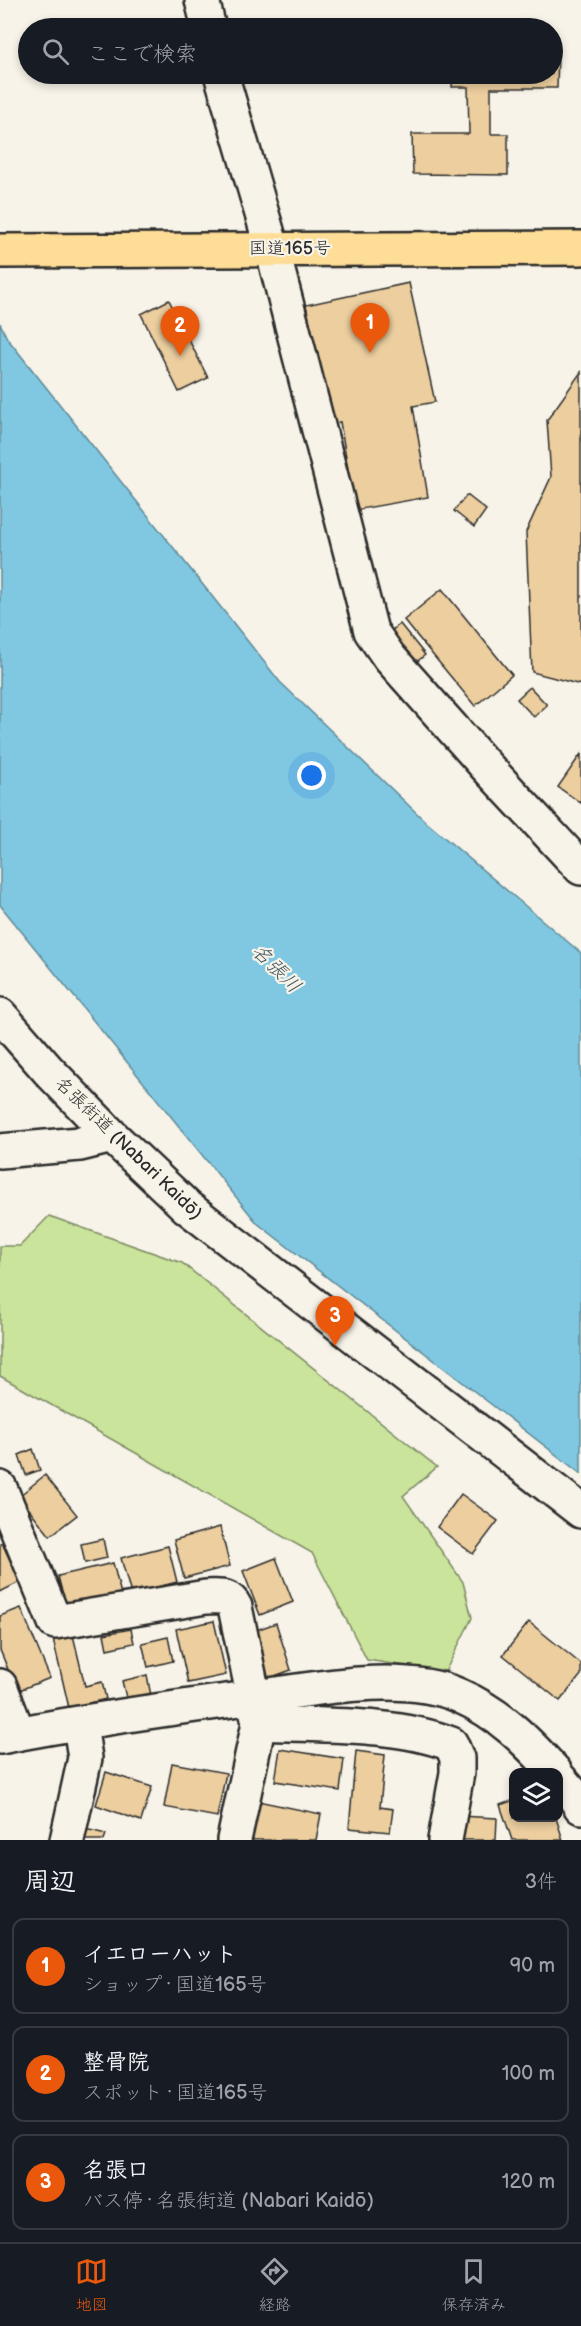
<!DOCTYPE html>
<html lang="ja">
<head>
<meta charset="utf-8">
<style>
  body { margin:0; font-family:"Balsamiq Sans","Klee One",sans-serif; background:#20242c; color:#f1f3f6 }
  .controls { position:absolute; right:18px; bottom:18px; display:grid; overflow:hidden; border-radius:12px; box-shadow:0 3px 9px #0003 }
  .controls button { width:54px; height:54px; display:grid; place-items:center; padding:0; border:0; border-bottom:2px solid #363941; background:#171b24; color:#f1f3f6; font:30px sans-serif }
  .you { position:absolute; left:312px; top:776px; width:21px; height:21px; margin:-15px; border:4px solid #fff; border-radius:50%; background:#1a73e8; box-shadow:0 0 0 9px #1a73e833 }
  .badge { display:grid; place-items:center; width:39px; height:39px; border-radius:50%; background:#ea580c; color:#fff; font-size:20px; font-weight:700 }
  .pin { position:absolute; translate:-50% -50px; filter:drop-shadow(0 2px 3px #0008) }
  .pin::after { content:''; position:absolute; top:32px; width:21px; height:18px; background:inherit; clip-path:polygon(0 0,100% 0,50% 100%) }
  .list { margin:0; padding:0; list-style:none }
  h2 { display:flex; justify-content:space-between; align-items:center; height:78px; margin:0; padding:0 24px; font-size:26px }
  h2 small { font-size:20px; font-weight:400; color:#9ea1a6 }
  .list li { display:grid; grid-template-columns:39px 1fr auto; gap:18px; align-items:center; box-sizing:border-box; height:96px; margin:0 12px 12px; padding:0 12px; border:2px solid #363941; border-radius:12px }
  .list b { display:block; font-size:22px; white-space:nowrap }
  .list p { margin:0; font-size:20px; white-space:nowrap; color:#9ea1a6 }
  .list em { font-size:20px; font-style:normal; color:#9ea1a6 }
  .icon { flex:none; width:33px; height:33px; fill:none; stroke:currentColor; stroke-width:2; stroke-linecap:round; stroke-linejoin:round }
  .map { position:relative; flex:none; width:581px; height:1840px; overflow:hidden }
  .search { position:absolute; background:#171b24; box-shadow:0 3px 9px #0003; left:18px; right:18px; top:18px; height:66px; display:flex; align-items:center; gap:15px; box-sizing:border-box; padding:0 21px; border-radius:33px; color:#9ea1a6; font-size:22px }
  .sheet { height:402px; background:#171b24 }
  nav { display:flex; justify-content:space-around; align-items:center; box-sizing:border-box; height:84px; border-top:2px solid #363941; background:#171b24; font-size:16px; color:#9ea1a6 }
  nav a { display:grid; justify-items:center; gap:3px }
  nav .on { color:#ea580c }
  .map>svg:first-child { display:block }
  .green { fill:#cae49b; stroke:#7a8863; stroke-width:1.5 }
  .water { fill:#80c8e1; stroke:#5e8998; stroke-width:1.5 }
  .building { fill:#ecce9f; stroke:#2b2b2b; stroke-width:1.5 }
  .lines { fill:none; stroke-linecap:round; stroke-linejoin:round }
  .minor-casing { stroke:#2b2b2b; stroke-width:38 }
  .highway-casing { stroke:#2b2b2b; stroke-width:38 }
  .minor { stroke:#f7f3e8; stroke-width:33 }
  .highway { stroke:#fedd96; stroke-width:33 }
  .labels { text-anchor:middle; stroke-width:4.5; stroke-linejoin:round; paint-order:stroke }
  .street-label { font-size:18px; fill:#2b2b2b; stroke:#f7f3e8 }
  .water-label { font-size:20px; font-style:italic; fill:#445a62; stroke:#f7f3e8 }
</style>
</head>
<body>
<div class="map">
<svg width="581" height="1840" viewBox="0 0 581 1840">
  <rect width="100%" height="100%" fill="#f7f3e8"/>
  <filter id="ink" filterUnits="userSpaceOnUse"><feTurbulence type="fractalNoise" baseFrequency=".0167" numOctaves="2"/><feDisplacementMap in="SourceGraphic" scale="12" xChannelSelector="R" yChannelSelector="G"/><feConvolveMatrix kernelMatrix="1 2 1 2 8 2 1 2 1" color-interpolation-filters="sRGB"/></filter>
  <g filter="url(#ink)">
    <path class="green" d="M49 1216 182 1263 437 1467 403 1496 463 1582 472 1618 445 1672 367 1660 312 1553 0 1376V1246H20Z"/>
    <path class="water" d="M0 323 7 338 280 682 426 822 581 953V1474L257 1223 0 905Z"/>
    <g class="building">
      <path d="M552 53H558L557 88H491V134H508V175L413 174 412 134H469L468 87H452L453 74H552Z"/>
      <path d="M409 283 435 402 413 406 428 497 355 510 340 422 331 424 306 305Z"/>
      <path d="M169 300 208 378 179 392 141 314Z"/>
      <path d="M581 372V685L532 672 526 532 551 477 547 420Z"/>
      <path d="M467 495 486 510 474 527 454 511Z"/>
      <path d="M442 589 512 675 475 706 404 620Z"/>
      <path d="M400 624 425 655 407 670 382 638Z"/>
      <path d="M530 687 547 705 534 717 517 699Z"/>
      <path d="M581 754V803L558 787Z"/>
      <path d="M33 1449 40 1470 26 1475 19 1455Z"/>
      <path d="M45 1475 77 1515 50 1536 19 1496Z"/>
      <path d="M461 1494 498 1521 473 1554 437 1527Z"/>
      <path d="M220 1527 230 1566 184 1578 174 1540Z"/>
      <path d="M103 1539 107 1558 85 1563 81 1544Z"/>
      <path d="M2 1543 20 1582 0 1592V1544Z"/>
      <path d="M168 1546 177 1582 131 1594 121 1558Z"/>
      <path d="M276 1558 293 1602 260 1615 243 1571Z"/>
      <path d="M113 1563 122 1598 67 1612 58 1576Z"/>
      <path d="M21 1608 50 1678 17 1691 0 1650V1616Z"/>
      <path d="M214 1621 226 1675 188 1683 176 1629Z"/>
      <path d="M529 1622 581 1664V1675L560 1701 503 1655Z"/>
      <path d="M276 1623 291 1670 261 1681 245 1634Z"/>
      <path d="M131 1629 134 1643 107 1649 104 1634Z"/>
      <path d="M73 1635 85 1686 102 1682 106 1699 69 1708 53 1639Z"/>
      <path d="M168 1637 173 1661 148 1667 142 1643Z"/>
      <path d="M147 1675 151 1696 127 1701 122 1681Z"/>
      <path d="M280 1749 344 1759 340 1791 275 1781Z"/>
      <path d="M356 1751 385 1755 380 1807 393 1809 390 1832 349 1828Z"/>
      <path d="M172 1763 226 1773 217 1817 164 1807Z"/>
      <path d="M106 1772 152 1787 141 1821 96 1805Z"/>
      <path d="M243 1798 321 1814 316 1840H235Z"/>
      <path d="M514 1800V1818H556L563 1840H512L500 1805Z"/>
      <path d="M458 1816 497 1818 496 1840H456Z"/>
      <path d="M77 1827 106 1834 104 1840H74Z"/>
    </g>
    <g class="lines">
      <defs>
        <g id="minor">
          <path d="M202 0 209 28"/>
          <path d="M221 74 272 248 371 631 389 657 486 766 581 868"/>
          <path d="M0 1015 48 1070 112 1136 187 1207 581 1511"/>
          <path d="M0 1151 80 1144 112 1136"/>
          <path d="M0 1488 55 1622 206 1597C218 1597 229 1594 235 1607L259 1723 234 1840"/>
          <path d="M0 1686 18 1733"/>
          <path d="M259 1723C320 1726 394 1722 451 1744L457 1758V1773L445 1840"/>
          <path d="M0 1737C82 1721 165 1709 248 1698 309 1690 402 1670 460 1696 499 1713 527 1741 555 1772"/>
          <path d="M558 1777 572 1793 581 1807"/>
          <path d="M67 1840 85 1758 80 1724"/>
        </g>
        <path id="highway" d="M0 251 581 248"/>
      </defs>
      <use href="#minor" class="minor-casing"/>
      <use href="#highway" class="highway-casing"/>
      <use href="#minor" class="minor"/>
      <use href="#highway" class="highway"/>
    </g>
  </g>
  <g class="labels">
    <g class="street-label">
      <text x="290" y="254">国道165号</text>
      <text transform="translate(129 1148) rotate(44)" y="6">名張街道 (Nabari Kaidō)</text>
    </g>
    <g class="water-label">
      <text transform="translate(277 968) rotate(45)" y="7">名張川</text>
    </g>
  </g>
</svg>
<div class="controls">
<button><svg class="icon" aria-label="layers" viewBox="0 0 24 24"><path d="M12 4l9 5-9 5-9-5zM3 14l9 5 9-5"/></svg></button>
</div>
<div class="you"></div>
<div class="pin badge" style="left:370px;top:353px">1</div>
<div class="pin badge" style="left:180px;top:356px">2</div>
<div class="pin badge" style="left:335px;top:1346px">3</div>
<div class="search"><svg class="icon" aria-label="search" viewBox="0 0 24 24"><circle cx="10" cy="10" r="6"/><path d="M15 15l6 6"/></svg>ここで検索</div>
</div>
<section class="sheet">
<h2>周辺<small>3件</small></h2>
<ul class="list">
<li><span class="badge">1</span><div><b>イエローハット</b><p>ショップ · 国道165号</p></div><em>90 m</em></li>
<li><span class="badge">2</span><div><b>整骨院</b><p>スポット · 国道165号</p></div><em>100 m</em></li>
<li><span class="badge">3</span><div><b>名張口</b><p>バス停 · 名張街道 (Nabari Kaidō)</p></div><em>120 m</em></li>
</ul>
</section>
<nav>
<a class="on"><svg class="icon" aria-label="map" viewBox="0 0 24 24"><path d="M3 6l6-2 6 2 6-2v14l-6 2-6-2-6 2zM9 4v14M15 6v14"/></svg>地図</a>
<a><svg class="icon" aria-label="directions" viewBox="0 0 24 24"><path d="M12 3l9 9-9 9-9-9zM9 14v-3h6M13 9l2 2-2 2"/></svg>経路</a>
<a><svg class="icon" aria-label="saved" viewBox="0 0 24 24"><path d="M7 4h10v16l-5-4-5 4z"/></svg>保存済み</a>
</nav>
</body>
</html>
